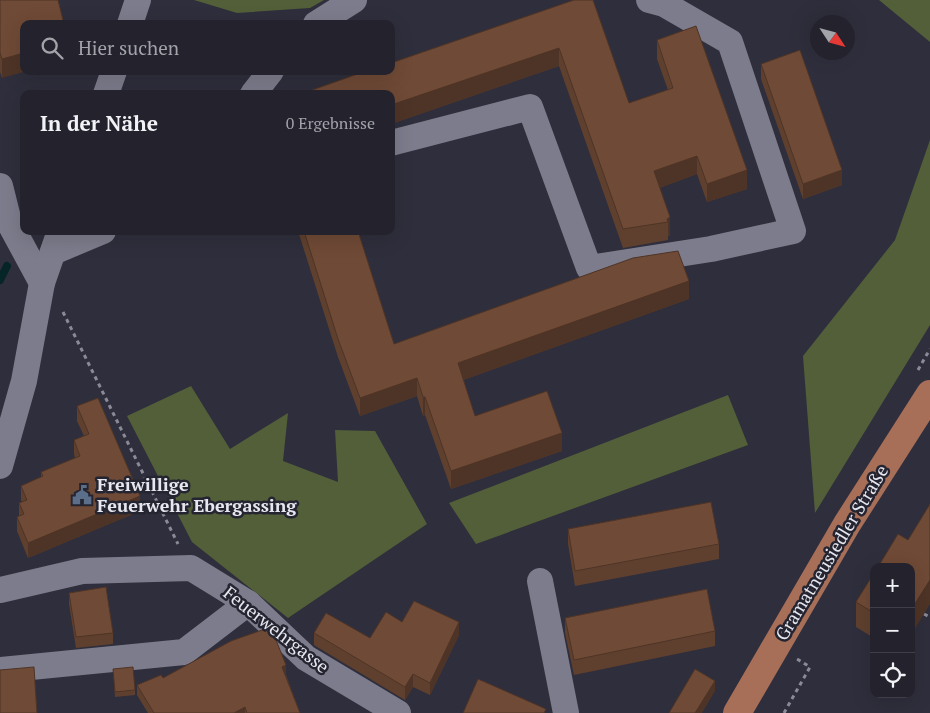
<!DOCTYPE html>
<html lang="de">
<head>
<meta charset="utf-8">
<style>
  body { margin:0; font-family:"PT Serif",serif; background:#2f2f39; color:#f1f3f6 }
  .controls { position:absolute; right:15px; bottom:15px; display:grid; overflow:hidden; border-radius:10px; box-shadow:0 5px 20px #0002 }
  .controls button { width:45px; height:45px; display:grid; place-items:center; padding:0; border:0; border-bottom:1px solid #403f49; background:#23222d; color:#f1f3f6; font:25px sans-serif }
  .compass { position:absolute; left:810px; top:15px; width:45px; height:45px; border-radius:50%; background:#23222d; box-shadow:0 5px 20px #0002; rotate:126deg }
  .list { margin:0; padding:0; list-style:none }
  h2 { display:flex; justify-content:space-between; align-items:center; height:65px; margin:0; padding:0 20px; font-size:21px }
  h2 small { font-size:16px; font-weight:400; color:#a3a4aa }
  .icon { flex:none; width:28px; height:28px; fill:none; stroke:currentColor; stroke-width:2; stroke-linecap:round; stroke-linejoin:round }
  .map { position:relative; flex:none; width:930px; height:713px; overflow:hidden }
  .search { position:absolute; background:#23222d; box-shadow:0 5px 20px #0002; left:20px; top:20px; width:375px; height:55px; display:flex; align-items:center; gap:12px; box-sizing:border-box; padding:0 18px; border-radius:10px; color:#a3a4aa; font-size:19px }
  .panel { position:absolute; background:#23222d; box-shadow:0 5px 20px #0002; left:20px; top:90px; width:375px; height:145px; border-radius:10px }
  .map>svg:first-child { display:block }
  .forest { fill:#525f39 }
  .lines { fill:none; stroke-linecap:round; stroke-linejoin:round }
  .stream { stroke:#062527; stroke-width:8 }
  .path { stroke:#8b8a96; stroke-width:3; stroke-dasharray:4 4; stroke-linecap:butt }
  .minor { stroke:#7c7c8c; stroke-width:26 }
  .major { stroke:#a86f58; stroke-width:28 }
  .wall { fill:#5f402e }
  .shaded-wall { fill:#4e3426 }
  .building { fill:#6f4a36; stroke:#4e3426 }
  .labels { text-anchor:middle; stroke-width:5; stroke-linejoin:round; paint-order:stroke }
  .poi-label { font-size:18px; font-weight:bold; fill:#e7e7f0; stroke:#252532; text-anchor:start }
  .street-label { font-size:18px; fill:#e7e7f0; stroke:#252532 }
</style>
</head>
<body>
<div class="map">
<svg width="930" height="713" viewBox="0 0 930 713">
  <rect width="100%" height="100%" fill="#2f2e3c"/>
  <g class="forest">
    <path d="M194 0H324L310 8 237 13Z"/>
    <path d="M879 0H930V42Z"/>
    <path d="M930 140V325L815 513 803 356 895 240Z"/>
    <path d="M191 386 230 449 288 413 283 461 338 482 335 430 375 431 427 524 288 618 192 542 127 416Z"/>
    <path d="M728 395 748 445 476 544 449 503Z"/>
  </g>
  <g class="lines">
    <path class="stream" d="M0 280 7 266"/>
    <g class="path">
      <path d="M63 312 178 544"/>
      <path d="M918 370 930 349"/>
      <path d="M924 614 930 617"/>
      <path d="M784 713 810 667 797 659"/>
    </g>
    <g class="minor">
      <path d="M130 24 138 0"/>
      <path d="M316 24 354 0"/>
      <path d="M106 94 114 71"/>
      <path d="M253 94 271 71"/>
      <path d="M391 143 530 107 589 268 711 249 793 231 730 42 664 4 649 0"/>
      <path d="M0 186 9 222 42 283"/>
      <path d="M53 252 103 231"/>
      <path d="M0 466 24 381 42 283 60 231"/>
      <path d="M540 581 566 713"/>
      <path d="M0 590 82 571 191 568 248 603 306 658 398 713"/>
      <path d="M0 670 184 652 248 603"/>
    </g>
    <path class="major" d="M737 713 847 524 930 394"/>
  </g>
  <g class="wall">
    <path d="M0 0 64 24 2 78 0 72Z"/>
    <path d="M574 0 629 103 668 90 657 59V40L747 189 707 202 697 174 659 188 670 217V236H668V240L623 248 559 66 391 124V94Z"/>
    <path d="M761 64 842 185 803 199 761 79Z"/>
    <path d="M298 231H358L394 344 689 299 463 380 475 416 562 451 451 489 425 415 423 416 417 396 360 416 338 357Z"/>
    <path d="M77 406 140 511 28 558 17 531V517L19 516V503L22 502 21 500V486L41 477V472L75 458 74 454V440L84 436 77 421Z"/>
    <path d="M568 529 719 544V559L575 586 568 544Z"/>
    <path d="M874 573V638L856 627V602Z"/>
    <path d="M69 593 113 633V644L76 648 69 604Z"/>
    <path d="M565 618 715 631V646L574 675 565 633Z"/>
    <path d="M402 622 459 635 430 695 413 687 405 700 314 645V633L370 638Z"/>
    <path d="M113 669 135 690V695L115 697Z"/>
    <path d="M286 675 300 713H148L137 695V685L163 678Z"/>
  </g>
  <g class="shaded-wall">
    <path d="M559 48V66L391 124V105Z"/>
    <path d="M24 53V71H27L2 78V59Z"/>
    <path d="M697 156V174L654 190V171Z"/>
    <path d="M747 170V189L707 202V184Z"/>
    <path d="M842 170V185L803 199V184Z"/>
    <path d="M670 217V236H668V222L667 219Z"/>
    <path d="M689 281V299L458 382V363Z"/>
    <path d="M417 378V396L360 416V398Z"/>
    <path d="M423 397H425V415L423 416Z"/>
    <path d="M562 433V451L451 489V471Z"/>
    <path d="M140 496V511L28 558V543Z"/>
    <path d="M930 580V604L911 635V610Z"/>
    <path d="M459 622V635L430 695V683Z"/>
    <path d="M286 665V675L282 677V667Z"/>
    <path d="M413 674V687L405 700V687Z"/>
    <path d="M715 681V691L702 713H695Z"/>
    <path d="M245 707V713H234Z"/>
  </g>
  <g class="building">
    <path d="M0 0H58L64 24H24V53L2 59 0 53Z"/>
    <path d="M574 0H593L629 103 673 88 657 40 696 26 747 170 707 184 697 156 654 171 670 217 667 219 668 222 623 229 559 48 391 105V94H301L366 71H391V63Z"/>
    <path d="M800 50 842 170 803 184 761 64Z"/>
    <path d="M304 231H358L394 344 633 258 678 251 689 281 458 363 475 416 547 391 562 433 451 471 425 397H423L417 378 360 398 338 339Z"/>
    <path d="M98 398 140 496 28 543 17 517 24 514 19 503 27 500 21 486 43 476 41 472 80 456 74 440 89 434 77 406Z"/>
    <path d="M711 502 719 544 575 571 568 529Z"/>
    <path d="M930 504V580L911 610V567H878L898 534 908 540Z"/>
    <path d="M874 573V613L856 602Z"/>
    <path d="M106 587 113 633 76 637 69 593Z"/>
    <path d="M707 589 715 631 574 660 565 618Z"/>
    <path d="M414 601 459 622 430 683 413 674 405 687 314 633 326 613 370 638 386 612 402 622Z"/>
    <path d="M265 629 276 640 286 665 282 667 300 713H247L245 707 234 713H154L137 685 161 675 163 678 231 641Z"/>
    <path d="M34 667 37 713H0V670Z"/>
    <path d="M133 667 135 690 115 692 113 669Z"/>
    <path d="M695 669 715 681 695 713H669Z"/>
    <path d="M478 679 546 709 544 713H463Z"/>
  </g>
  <defs>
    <symbol id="civic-bare" viewBox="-9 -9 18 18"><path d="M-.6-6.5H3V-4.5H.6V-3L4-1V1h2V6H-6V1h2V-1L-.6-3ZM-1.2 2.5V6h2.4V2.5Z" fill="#5c6f8a" stroke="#252532" stroke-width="2.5" paint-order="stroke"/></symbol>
  </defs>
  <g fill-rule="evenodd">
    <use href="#civic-bare" x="68" y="481" width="28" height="28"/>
  </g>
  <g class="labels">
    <g class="poi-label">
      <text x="97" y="491">Freiwillige<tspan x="97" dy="21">Feuerwehr Ebergassing</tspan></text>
    </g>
    <g class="street-label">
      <text transform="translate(832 553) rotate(-59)" y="6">Gramatneusiedler Straße</text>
      <text transform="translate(276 630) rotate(38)" y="6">Feuerwehrgasse</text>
    </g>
  </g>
</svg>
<div class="controls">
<button>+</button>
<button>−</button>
<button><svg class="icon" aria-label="locate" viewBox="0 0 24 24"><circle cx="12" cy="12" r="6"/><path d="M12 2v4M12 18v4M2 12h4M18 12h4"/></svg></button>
</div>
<svg class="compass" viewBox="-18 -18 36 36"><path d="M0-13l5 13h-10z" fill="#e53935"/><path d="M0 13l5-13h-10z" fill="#a3a4aa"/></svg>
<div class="search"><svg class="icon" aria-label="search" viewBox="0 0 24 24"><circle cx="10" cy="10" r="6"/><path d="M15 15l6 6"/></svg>Hier suchen</div>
<section class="panel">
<h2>In der Nähe<small>0 Ergebnisse</small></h2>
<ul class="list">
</ul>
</section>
</div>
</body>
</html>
